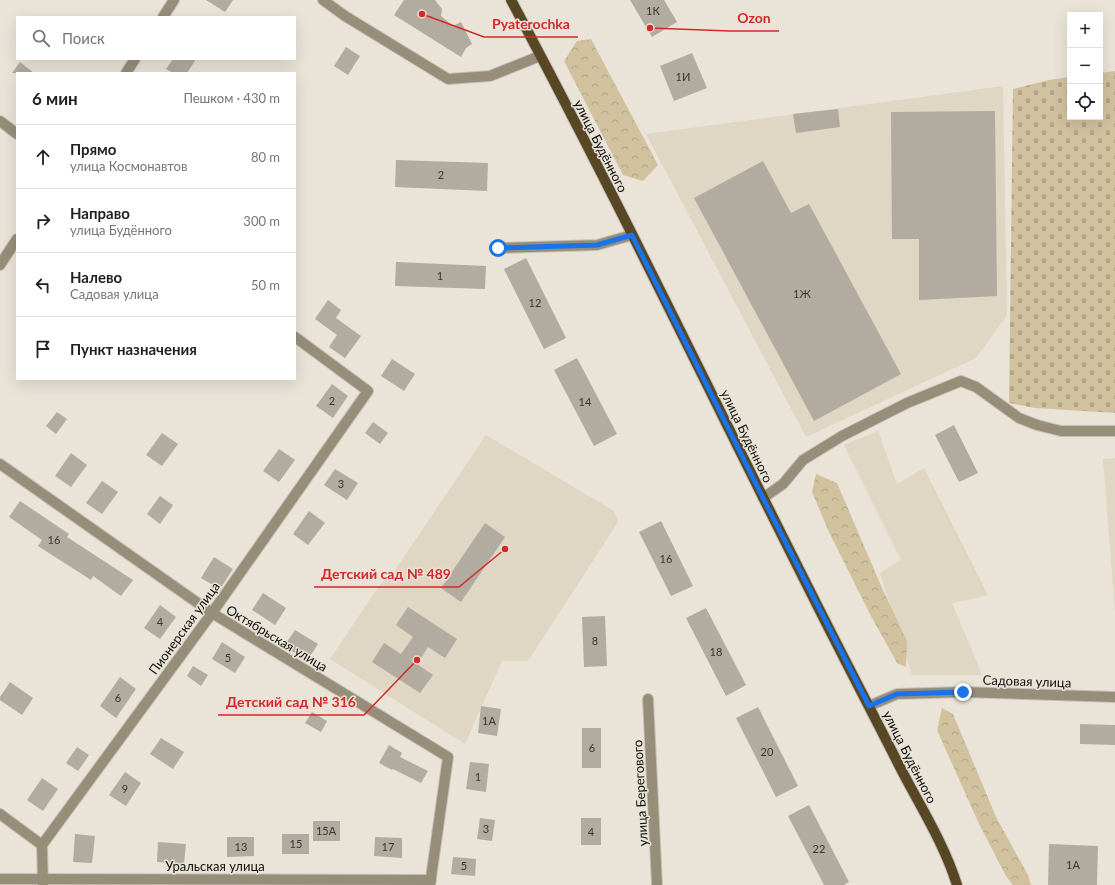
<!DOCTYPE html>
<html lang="ru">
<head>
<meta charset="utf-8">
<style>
  body { margin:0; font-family:Lato,sans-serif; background:#f6f6f6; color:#202124 }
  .controls { position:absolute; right:12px; top:12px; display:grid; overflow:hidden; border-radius:0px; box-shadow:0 4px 16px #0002 }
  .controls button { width:36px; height:36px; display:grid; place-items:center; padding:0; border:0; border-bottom:1px solid #e0e0e0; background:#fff; color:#202124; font:20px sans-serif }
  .stop { position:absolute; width:12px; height:12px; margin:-9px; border:3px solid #1a73e8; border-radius:50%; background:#fff }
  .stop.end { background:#1a73e8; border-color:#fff; box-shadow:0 1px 4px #0008 }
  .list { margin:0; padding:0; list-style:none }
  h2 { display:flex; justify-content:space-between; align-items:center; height:52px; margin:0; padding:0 16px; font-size:17px }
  h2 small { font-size:13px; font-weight:400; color:#757577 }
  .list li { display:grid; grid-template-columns:26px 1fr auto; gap:12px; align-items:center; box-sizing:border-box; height:64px; padding:0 16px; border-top:1px solid #e0e0e0 }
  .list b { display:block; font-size:15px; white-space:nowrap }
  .list p { margin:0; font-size:13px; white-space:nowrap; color:#757577 }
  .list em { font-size:13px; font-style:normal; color:#757577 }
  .icon { flex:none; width:22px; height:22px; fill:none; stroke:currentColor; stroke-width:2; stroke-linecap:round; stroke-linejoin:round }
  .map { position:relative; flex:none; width:1115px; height:885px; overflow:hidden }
  .search { position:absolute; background:#fff; box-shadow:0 4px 16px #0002; left:16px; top:16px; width:280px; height:44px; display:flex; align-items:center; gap:10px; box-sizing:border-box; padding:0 14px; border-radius:0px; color:#757577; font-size:15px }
  .panel { position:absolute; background:#fff; box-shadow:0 4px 16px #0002; left:16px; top:72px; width:280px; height:308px; border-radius:0px }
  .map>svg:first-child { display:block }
  .built { fill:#dfd6c4 }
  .forest { fill:url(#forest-crowns) }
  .cemetery { fill:url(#cemetery-stones) }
  .building { fill:#b1aba0 }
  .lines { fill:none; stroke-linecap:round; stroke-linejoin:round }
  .minor-casing { stroke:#c6c1b7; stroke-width:12 }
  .major-casing { stroke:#c6c1b7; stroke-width:12 }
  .minor { stroke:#978e7a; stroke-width:10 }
  .major { stroke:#574724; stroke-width:10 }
  .route { stroke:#1a73e8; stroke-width:5 }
  .labels { text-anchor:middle; stroke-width:3; stroke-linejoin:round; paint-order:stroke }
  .number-label { font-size:11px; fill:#383530 }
  .street-label { font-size:13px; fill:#100e0a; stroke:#e9e3d8 }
  .leader { fill:none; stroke:#d62828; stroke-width:1.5 }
  .callout-dot { fill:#d62828; stroke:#e9e3d8; stroke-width:1.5 }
  .callout-label { font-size:14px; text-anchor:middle; font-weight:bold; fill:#d62828; stroke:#e9e3d8; stroke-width:3; stroke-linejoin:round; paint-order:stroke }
</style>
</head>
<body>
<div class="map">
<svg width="1115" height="885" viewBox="0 0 1115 885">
  <defs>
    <pattern id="forest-crowns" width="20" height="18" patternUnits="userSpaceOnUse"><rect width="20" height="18" fill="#d1c19f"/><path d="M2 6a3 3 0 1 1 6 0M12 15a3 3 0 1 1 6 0" fill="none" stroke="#b2a588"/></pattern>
    <pattern id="cemetery-stones" width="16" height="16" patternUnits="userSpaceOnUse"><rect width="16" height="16" fill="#d1c19f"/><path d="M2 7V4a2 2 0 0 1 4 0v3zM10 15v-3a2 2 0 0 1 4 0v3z" fill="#b2a588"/></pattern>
  </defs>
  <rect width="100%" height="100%" fill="#e9e3d8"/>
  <g class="built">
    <path d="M1003 86 1007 315 976 358 806 437 646 134Z"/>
    <path d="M878 431 897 484 924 468 988 595 952 603 982 675H912L880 573 901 560 844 445Z"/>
    <path d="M486 435 614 511 618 522 528 661H502L465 744 330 659 387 574 391 576Z"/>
    <path d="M1115 458V611L1103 459Z"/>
  </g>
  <g class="forest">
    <path d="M591 39 658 165 643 181 623 175 564 61 577 41Z"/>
    <path d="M816 474 837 483 882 588 907 641 906 667 897 663 871 616 829 532 812 492Z"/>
    <path d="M942 708 953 714 996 817 1028 875 1031 885H1013L1006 876 979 824 937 730Z"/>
  </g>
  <path class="cemetery" d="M1115 71V413L1035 408 1009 403 1013 89 1049 80 1070 77V117H1100V73Z"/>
  <g class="building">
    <path d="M206 0H233L225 12Z"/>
    <path d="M404 0H435L442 9 441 16 453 26 461 22 472 44 466 48 461 57 394 15Z"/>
    <path d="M630 0H664L677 22 652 37Z"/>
    <path d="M346 47 360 56 348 75 334 66Z"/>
    <path d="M692 53 707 88 674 101 660 66Z"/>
    <path d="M173 59H196L187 73H173L166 69Z"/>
    <path d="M20 62 34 73H12Z"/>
    <path d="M838 109 840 127 796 133 793 114Z"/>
    <path d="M995 111 997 296 919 300V239H892L891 112Z"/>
    <path d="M396 160 488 163 487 191 395 187Z"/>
    <path d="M763 161 791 213 809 204 901 374 814 421 694 198Z"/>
    <path d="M526 258 566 338 544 349 504 269Z"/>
    <path d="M396 262 486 266 485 289 395 286Z"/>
    <path d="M328 300 341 310 336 318 361 336 345 358 329 347 337 335 315 319Z"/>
    <path d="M577 358 617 434 594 446 554 370Z"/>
    <path d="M392 359 415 374 404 391 381 376Z"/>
    <path d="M332 384 348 396 333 418 316 406Z"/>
    <path d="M57 412 67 419 56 434 46 426Z"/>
    <path d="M373 422 388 433 380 444 365 433Z"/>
    <path d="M954 425 978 473 959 482 935 435Z"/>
    <path d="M162 433 178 444 162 466 146 455Z"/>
    <path d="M279 449 295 460 279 482 263 471Z"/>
    <path d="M71 453 87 465 71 487 55 476Z"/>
    <path d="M335 469 358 483 347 500 324 485Z"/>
    <path d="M102 481 118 492 102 514 86 503Z"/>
    <path d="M160 496 173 505 160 524 147 514Z"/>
    <path d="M20 501 69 534 67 537 133 580 121 596 93 576 91 580 38 546 42 540 9 517Z"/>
    <path d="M309 511 325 523 308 545 293 534Z"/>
    <path d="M661 521 693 586 671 596 639 532Z"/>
    <path d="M485 523 505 537 461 602 441 588Z"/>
    <path d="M214 557 233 569 220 589 201 578Z"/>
    <path d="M263 593 286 608 275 625 252 610Z"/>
    <path d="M160 605 176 617 160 639 144 628Z"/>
    <path d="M408 607 457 639 445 658 428 647 417 664 433 675 420 693 372 662 384 643 401 654 413 637 396 625Z"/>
    <path d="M706 608 746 685 726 696 686 618Z"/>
    <path d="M605 616 607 666 584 667 582 617Z"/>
    <path d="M295 630 318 644 307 661 284 646Z"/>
    <path d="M222 642 245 657 235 673 212 659Z"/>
    <path d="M193 666 208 675 201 686 187 676Z"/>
    <path d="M120 677 136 689 116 718 100 706Z"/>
    <path d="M10 682 33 698 22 715 0 700V697Z"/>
    <path d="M481 706 501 709 497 736 478 733Z"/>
    <path d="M758 707 798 786 776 797 736 718Z"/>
    <path d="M312 712 327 721 321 732 305 723Z"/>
    <path d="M1080 724 1115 725V745L1080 744Z"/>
    <rect x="582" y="728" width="19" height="40"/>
    <path d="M161 738 184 752 173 769 150 754Z"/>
    <path d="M389 745 402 753 400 757 428 771 421 783 393 769 392 770 379 763Z"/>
    <path d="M77 747 89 755 78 771 66 763Z"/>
    <path d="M470 762 489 764 486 792 466 789Z"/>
    <path d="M125 772 141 783 126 806 109 795Z"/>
    <path d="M42 778 58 789 43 811 27 800Z"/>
    <path d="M809 805 849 882 844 885H824L788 816Z"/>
    <path d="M480 818 495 820 492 841 477 839Z"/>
    <rect x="581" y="818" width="20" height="27"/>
    <rect x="313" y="821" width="27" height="20"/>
    <path d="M75 834 95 836 92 863 73 862Z"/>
    <rect x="282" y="834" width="27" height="20"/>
    <path d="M227 837H254V856L227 857Z"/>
    <path d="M375 837 402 838V858L374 856Z"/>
    <path d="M158 842 186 844 184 864 157 862Z"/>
    <path d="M1049 844 1098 846 1097 885H1048Z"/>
    <path d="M453 857 476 859 475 876 451 874Z"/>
  </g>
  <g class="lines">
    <defs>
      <g id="minor">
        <path d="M323 0 345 16 448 79 490 76 540 56"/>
        <path d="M163 17 174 0"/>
        <path d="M126 73 135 59"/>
        <path d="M0 121 17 134"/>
        <path d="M498 248 597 245 632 235"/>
        <path d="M0 265 17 239"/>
        <path d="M0 464 212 613 448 757 430 885"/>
        <path d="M763 498 783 484 803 460 842 436 907 403 961 381 976 387 1019 418 1037 425 1061 431H1115"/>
        <path d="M648 699 657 885"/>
        <path d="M869 706 897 694 963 692 1115 697"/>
        <path d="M0 814 42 845"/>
        <path d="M0 879 431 880"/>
        <path d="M43 885 42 845 212 613 368 391 295 337"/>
      </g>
      <path id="major" d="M511 0C616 196 712 397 812 595 842 655 873 714 903 773 922 809 945 846 957 885"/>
    </defs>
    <use href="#minor" class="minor-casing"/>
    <use href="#major" class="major-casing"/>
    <use href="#minor" class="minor"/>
    <use href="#major" class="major"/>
  </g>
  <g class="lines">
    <path class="route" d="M498 248 597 245 632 235 763 498 869 706 897 694 963 692"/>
  </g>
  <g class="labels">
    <g class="number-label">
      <text x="653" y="15">1К</text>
      <text x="683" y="81">1И</text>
      <text x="441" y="179">2</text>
      <text x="440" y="280">1</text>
      <text x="802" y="298">1Ж</text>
      <text x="535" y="307">12</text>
      <text x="332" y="405">2</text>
      <text x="585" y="406">14</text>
      <text x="341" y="488">3</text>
      <text x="54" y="544">16</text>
      <text x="666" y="563">16</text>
      <text x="160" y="626">4</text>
      <text x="595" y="645">8</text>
      <text x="716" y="656">18</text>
      <text x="228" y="662">5</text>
      <text x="118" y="702">6</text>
      <text x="489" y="725">1А</text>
      <text x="592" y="752">6</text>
      <text x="767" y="756">20</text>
      <text x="478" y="781">1</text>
      <text x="125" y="793">9</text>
      <text x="486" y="833">3</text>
      <text x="326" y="835">15А</text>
      <text x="591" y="836">4</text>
      <text x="296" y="848">15</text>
      <text x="241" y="851">13</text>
      <text x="388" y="851">17</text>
      <text x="819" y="853">22</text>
      <text x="1073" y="869">1А</text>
      <text x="464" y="870">5</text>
    </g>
    <g class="street-label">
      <text transform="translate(601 146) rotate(63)" y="5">улица Будённого</text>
      <text transform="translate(747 436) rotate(64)" y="5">улица Будённого</text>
      <text transform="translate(184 628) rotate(-54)" y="5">Пионерская улица</text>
      <text transform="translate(277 638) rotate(31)" y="5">Октябрьская улица</text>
      <text transform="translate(1027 681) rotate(2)" y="5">Садовая улица</text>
      <text transform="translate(910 757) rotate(63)" y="5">улица Будённого</text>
      <text transform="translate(640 793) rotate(-93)" y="5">улица Берегового</text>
      <text x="215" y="871">Уральская улица</text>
    </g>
  </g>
  <path class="leader" d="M650 28L730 31H779M422 14L484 37H578M505 549L459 587H314M417 660L364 715H218"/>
  <g class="callout-dot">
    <circle cx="650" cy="28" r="4"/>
    <circle cx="422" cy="14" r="4"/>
    <circle cx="505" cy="549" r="4"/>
    <circle cx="417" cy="660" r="4"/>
  </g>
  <g class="callout-label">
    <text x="754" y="23">Ozon</text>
    <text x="531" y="29">Pyaterochka</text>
    <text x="386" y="579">Детский сад № 489</text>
    <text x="291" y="707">Детский сад № 316</text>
  </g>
</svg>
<div class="controls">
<button>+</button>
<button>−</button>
<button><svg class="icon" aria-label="locate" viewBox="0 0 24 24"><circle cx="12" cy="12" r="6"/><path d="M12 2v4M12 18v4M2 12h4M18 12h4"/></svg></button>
</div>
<div class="stop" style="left:498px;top:248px"></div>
<div class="stop end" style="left:963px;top:692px"></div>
<div class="search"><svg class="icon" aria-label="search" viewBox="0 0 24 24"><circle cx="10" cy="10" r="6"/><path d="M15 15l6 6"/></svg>Поиск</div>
<section class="panel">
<h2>6 мин<small>Пешком · 430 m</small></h2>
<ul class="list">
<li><svg class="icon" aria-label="ahead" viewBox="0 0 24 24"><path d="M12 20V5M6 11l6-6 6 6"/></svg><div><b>Прямо</b><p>улица Космонавтов</p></div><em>80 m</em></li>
<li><svg class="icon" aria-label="right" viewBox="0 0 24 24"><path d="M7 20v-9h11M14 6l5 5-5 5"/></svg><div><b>Направо</b><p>улица Будённого</p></div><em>300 m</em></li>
<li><svg class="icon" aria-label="left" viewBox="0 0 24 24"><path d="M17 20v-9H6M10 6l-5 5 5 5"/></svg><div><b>Налево</b><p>Садовая улица</p></div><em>50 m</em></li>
<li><svg class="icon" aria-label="arrive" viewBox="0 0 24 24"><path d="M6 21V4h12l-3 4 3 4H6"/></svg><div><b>Пункт назначения</b></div></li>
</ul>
</section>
</div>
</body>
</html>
